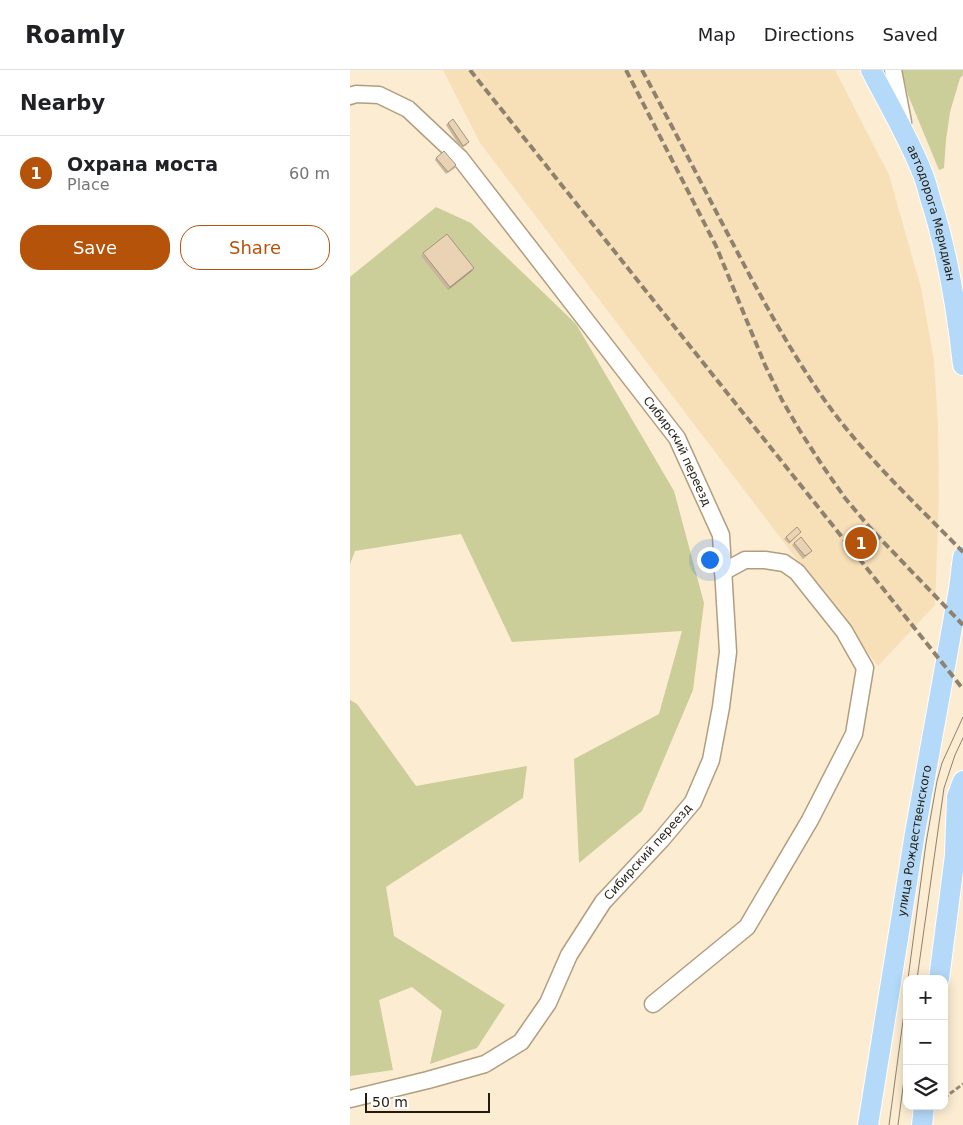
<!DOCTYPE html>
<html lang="en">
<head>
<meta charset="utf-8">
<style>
  body { margin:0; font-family:"DejaVu Sans",sans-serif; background:#f6f6f6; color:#202124 }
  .controls { position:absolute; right:15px; bottom:15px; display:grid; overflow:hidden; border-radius:10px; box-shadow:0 2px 12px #0003 }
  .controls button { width:45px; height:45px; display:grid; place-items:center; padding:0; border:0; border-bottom:1px solid #e0e0e0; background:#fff; color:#202124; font:25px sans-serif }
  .scale { position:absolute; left:15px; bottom:12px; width:125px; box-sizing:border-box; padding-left:5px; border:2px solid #231b0f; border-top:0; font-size:14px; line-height:18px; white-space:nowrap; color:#231b0f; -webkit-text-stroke:4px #fff; paint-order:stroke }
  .you { position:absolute; left:359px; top:489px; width:18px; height:18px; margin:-12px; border:4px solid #fff; border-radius:50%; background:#1a73e8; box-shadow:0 0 0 8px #1a73e833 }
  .badge { display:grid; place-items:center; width:32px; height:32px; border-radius:50%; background:#b45309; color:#fff; font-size:16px; font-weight:700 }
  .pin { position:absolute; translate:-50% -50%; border:2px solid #fff; box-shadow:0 1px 5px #0006 }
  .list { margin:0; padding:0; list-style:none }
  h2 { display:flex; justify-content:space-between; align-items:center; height:65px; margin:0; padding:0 20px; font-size:21px }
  h2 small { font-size:16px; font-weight:400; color:#757577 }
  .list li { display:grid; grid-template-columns:32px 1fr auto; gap:15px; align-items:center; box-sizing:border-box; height:75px; padding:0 20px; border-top:1px solid #e0e0e0 }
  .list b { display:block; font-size:19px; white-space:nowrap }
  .list p { margin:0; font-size:16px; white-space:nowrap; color:#757577 }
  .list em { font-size:16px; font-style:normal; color:#757577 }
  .actions { display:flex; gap:10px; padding:15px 20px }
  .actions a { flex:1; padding:11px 0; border:1px solid #b45309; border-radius:20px; text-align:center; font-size:18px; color:#b45309 }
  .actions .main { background:#b45309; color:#fff }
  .icon { flex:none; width:28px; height:28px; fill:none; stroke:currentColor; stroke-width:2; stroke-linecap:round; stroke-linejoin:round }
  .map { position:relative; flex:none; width:613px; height:1055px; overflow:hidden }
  header { display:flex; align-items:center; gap:30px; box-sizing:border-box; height:70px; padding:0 25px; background:#fff; border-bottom:1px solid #e0e0e0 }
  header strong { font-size:24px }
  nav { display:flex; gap:28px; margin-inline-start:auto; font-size:18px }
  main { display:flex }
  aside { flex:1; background:#fff }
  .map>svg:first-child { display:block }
  .built { fill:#f7dfb7 }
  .green { fill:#cbce98 }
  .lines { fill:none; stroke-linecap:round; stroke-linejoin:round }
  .minor-casing { stroke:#b19e7f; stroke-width:19 }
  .major-casing { stroke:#fff; stroke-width:22 }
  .path { stroke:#968976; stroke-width:3; stroke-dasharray:5 2.5; stroke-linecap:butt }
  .minor { stroke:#fff; stroke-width:16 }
  .major { stroke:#b5daf9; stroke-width:20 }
  .tram { stroke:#8e826f; stroke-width:1 }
  .rail { stroke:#8e826f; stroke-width:4; stroke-dasharray:8 4; stroke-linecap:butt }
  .wall { fill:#c9b59b }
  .shaded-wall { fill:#a4947e }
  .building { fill:#ead3b4; stroke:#a4947e }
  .labels { text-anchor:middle; stroke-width:4.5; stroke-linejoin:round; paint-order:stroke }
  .street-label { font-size:12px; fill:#231b0f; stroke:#fff }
</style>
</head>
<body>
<header>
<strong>Roamly</strong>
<nav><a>Map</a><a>Directions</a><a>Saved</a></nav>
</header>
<main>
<aside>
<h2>Nearby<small></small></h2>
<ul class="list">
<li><span class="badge">1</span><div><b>Охрана моста</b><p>Place</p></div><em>60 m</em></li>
</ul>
<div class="actions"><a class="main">Save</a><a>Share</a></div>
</aside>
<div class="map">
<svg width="613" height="1055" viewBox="0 0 613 1055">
  <rect width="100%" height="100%" fill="#fcecd2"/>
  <path class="built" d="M93 0H485L539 105 571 218 584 290 588 356 589 428 585 535 528 596 130 73Z"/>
  <g class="green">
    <path d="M552 0H613V5L610 8 600 42 596 70 594 98 589 100 558 25Z"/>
    <path d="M86 137 121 153 226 254 324 421 354 533 343 620 292 741 229 793 224 689 309 644 332 561 162 572 111 464 5 481 0 494V207Z"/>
    <path d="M0 630 7 634 66 716 177 696 173 728 36 817 44 866 155 935 127 978 80 994 92 941 62 917 29 930 43 1000 0 1006Z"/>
  </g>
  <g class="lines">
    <defs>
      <g id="minor">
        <path d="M543 0 553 52"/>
        <path id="s1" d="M0 26 6 24 29 25 58 39 110 88 327 368 371 465 378 582 371 637 361 690 343 732 312 769 253 832 219 885 198 933 171 972 135 994 78 1010 0 1029"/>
        <path d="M303 934 397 857 460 750 504 664 515 598 494 561 447 502 434 493 415 490H395L373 502"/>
      </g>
      <g id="major">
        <path id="s2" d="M521 0C538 33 558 67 572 102 576 111 578 121 581 131 598 184 607 240 613 295"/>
        <path d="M605 783 607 727 613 711"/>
        <path d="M589 909 605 785 613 769"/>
        <path id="s3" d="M518 1055 565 763 609 519 613 487"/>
        <path d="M572 1055 574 1036"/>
      </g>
    </defs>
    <use href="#minor" class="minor-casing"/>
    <use href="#major" class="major-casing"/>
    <path class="path" d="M594 1028 613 1014"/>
    <use href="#minor" class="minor"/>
    <use href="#major" class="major"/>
    <g class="tram">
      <path d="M558 909 576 773 587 711 592 693 613 647"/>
      <path d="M567 909 594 718 605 685 613 668"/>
      <path d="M539 1055 557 921"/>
      <path d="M548 1055 557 987"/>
    </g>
    <g class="rail">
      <path d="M120 0 613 619"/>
      <path d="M276 0 366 176 415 295 432 330 450 361 472 395 495 428 521 459 613 555"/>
      <path d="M292 0C319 50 345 101 371 151 402 210 433 270 471 325 511 383 564 432 613 482"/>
    </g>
  </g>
  <g class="wall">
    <path d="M98 53 117 75 111 78 96 55Z"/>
    <path d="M86 88 106 95 105 98 96 104 85 90Z"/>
    <path d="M73 183 122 201 98 220 71 186Z"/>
    <path d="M451 462 439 474 434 469 436 467Z"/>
    <path d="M509 470 516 471 510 476 507 472Z"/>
    <path d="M444 473 460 483 453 489 442 475Z"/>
  </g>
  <path class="shaded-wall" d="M124 198 122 201 98 220 100 217Z"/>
  <g class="building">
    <path d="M103 49 119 72 113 76 98 53Z"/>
    <path d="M94 81 106 95 98 102 86 88Z"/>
    <path d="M97 164 124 198 100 217 73 183Z"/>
    <path d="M447 457 451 462 440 472 436 467Z"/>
    <path d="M451 467 462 481 455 486 444 473Z"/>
    <path d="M512 467 516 471 512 474 509 470Z"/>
  </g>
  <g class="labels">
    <g class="street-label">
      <text dy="4" stroke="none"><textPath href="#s2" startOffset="156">автодорога Меридиан</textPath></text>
      <text dy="4" stroke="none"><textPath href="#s1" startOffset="499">Сибирский переезд</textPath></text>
      <text dy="4" stroke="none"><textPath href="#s3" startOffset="288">улица Рождественского</textPath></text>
      <text transform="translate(298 782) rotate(-48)" y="4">Сибирский переезд</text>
    </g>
  </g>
</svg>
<div class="controls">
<button>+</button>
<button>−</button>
<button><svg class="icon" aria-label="layers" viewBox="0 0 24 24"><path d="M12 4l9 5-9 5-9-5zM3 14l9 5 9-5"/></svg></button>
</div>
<div class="scale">50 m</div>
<div class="you"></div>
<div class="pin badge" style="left:511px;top:473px">1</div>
</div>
</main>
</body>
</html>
